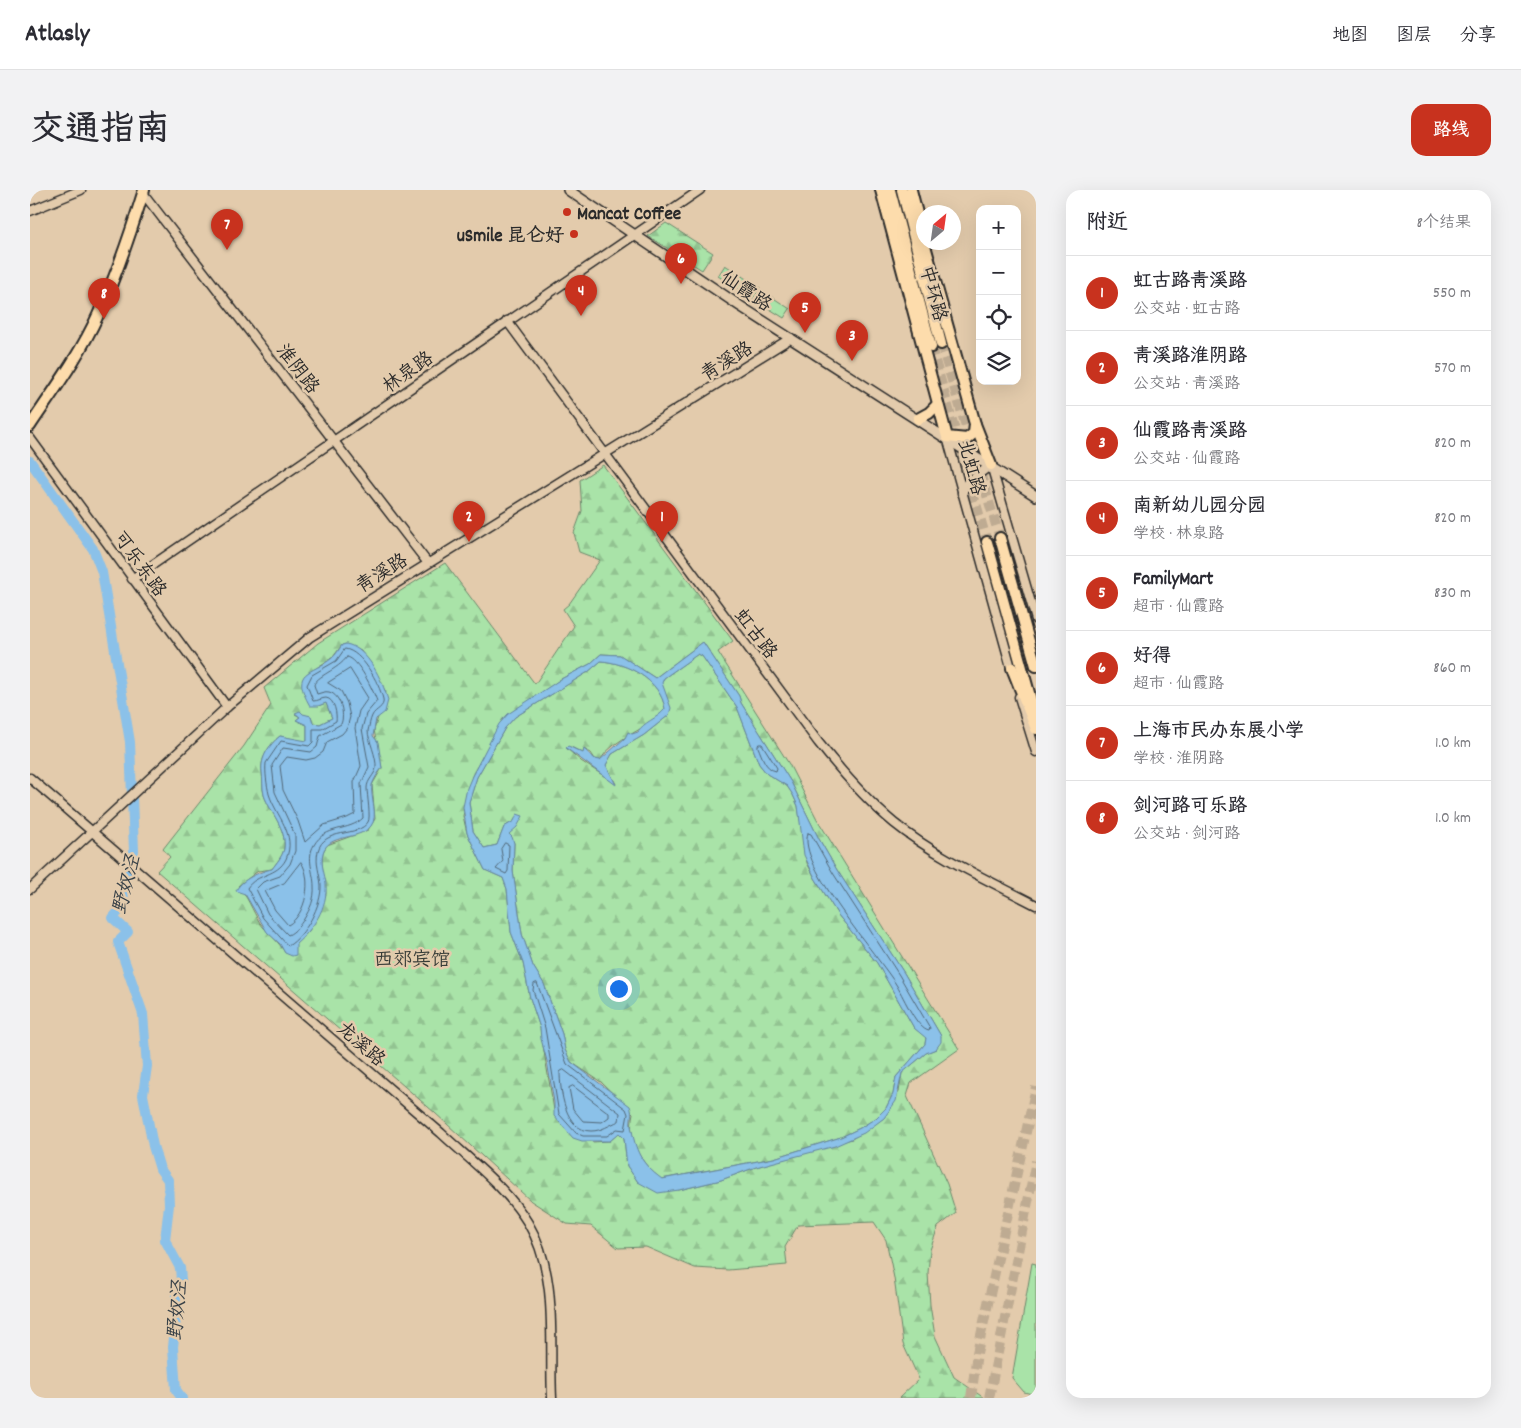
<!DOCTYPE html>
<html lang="zh">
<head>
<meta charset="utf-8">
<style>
  body { margin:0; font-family:Dekko,"LXGW WenKai TC",sans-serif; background:#f2f2f3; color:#2b2b33 }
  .controls { position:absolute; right:15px; top:15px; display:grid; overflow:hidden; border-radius:10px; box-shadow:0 5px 20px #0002 }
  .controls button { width:45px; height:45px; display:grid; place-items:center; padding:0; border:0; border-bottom:1px solid #e1e1e2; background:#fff; color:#2b2b33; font:25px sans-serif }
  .compass { position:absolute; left:886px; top:15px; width:45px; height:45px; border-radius:50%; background:#fff; box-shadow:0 5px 20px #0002; rotate:29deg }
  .you { position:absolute; left:588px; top:798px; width:18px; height:18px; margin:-12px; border:4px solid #fff; border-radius:50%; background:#1a73e8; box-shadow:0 0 0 8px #1a73e833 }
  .badge { display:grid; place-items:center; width:32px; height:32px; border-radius:50%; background:#c8321e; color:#fff; font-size:16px; font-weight:700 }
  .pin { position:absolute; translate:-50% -41px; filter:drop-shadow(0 1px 2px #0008) }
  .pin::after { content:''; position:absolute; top:26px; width:18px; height:15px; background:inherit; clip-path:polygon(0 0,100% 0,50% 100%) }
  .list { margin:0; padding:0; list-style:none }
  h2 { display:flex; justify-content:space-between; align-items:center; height:65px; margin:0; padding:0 20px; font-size:21px }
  h2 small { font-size:16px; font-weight:400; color:#7c7c81 }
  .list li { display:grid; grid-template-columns:32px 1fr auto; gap:15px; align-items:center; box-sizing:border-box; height:75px; padding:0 20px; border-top:1px solid #e1e1e2 }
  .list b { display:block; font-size:19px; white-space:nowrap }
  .list p { margin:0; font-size:16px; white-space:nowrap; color:#7c7c81 }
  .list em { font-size:16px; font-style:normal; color:#7c7c81 }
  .icon { flex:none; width:28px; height:28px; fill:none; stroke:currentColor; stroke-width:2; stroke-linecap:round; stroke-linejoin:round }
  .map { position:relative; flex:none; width:1006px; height:1208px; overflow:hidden; border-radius:15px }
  header { display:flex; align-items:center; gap:30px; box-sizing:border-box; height:70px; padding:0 25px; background:#fff; border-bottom:1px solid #e1e1e2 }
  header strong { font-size:24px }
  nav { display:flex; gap:28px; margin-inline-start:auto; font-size:18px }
  .intro { display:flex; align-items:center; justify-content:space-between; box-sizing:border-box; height:120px; padding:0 30px }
  h1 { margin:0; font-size:35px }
  .button { padding:12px 22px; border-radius:15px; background:#c8321e; color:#fff; font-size:18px; font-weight:700 }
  main { display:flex; gap:30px; padding:0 30px }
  aside { flex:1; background:#fff; border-radius:15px; box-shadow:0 5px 20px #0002 }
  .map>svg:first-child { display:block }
  .green { fill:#a9e3a8; stroke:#6a876a }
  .forest { fill:url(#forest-firs); stroke:#6a876a; fill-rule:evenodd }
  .water { fill:#8bc1e9; stroke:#65859d; fill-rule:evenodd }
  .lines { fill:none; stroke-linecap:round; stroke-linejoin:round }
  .shore { stroke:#516777; stroke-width:1 }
  .river { stroke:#8bc1e9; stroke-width:10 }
  .trunk-tunnel { stroke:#beab92; stroke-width:10; stroke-dasharray:10 5; stroke-linecap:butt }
  .tertiary-casing { stroke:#2b2b2b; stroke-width:11 }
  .secondary-casing { stroke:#2b2b2b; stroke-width:12 }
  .primary-casing { stroke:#2b2b2b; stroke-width:14 }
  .trunk-casing { stroke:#2b2b2b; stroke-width:14 }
  .tertiary { stroke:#e3cbac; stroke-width:8 }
  .secondary { stroke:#e3cbac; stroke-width:9 }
  .primary { stroke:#fddcac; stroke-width:10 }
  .trunk { stroke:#fddcac; stroke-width:10 }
  .poi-dot { fill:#c8321e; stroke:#e3cbac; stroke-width:2 }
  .labels { text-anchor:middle; stroke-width:5; stroke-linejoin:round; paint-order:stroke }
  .poi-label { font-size:19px; font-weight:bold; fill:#2b2b2b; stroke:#e3cbac; text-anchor:start }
  .street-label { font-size:19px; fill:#2b2b2b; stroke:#e3cbac }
  .park-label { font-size:19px; fill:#383d38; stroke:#e3cbac }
  .water-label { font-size:20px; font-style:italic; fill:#394248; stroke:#e3cbac }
</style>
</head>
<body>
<header>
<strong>Atlasly</strong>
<nav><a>地图</a><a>图层</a><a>分享</a></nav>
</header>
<div class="intro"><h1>交通指南</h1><a class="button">路线</a></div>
<main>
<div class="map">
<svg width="1006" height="1208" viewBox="0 0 1006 1208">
  <defs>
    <pattern id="forest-firs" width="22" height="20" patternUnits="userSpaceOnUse" patternTransform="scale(1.25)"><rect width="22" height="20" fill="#a9e3a8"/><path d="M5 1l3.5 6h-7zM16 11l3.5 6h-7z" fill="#92c391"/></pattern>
  </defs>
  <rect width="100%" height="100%" fill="#e3cbac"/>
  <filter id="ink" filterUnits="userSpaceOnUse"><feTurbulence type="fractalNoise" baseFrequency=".02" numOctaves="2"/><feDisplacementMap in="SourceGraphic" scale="10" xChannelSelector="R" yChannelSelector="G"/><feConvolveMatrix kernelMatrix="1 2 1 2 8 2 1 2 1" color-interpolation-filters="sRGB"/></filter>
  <g filter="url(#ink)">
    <g class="green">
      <path d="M695 75 730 98 723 109 688 86Z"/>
      <path d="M733 101 760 119 754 128 727 111Z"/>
      <path d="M1002 1073 1006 1074V1205L994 1202 982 1188Z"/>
    </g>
    <g class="forest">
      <path d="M636 33 683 63 672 80 618 46Z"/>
      <path d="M573 275 703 451 688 462 759 574 787 629 929 859 881 893 877 906 917 994 926 1023 908 1037 900 1060 898 1083 900 1115 905 1146 924 1187 954 1208H869L889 1189 873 1154 864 1088 856 1050 844 1032 768 1035 755 1057 757 1075 698 1080 665 1078 616 1057 588 1058 561 1036 537 1034 501 1011 405 923 127 681 140 667 133 659 214 556 241 515 234 498 288 453 415 373 505 494 544 436 533 419 539 414 570 370 549 362 544 343 552 321 550 290ZM673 452 709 506 711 513 761 592 789 649 807 680 874 783 911 846 906 859 896 863 872 883 869 902 854 928 822 949 726 977 691 990 649 1000 608 992 597 976 594 948 589 943 580 951 562 952 524 920 510 838 500 808 493 773 481 742 477 699 473 688 455 680 437 643 433 626 442 586 473 529 531 489 560 474 571 464 590 465 625 488ZM316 454 331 461 356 502 344 540 352 578 342 595 345 629 338 640 297 655 293 662 292 673 296 704 279 741 255 763C249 751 238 744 230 733 222 720 218 707 208 696L228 681 242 679C247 672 252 667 254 659 257 638 240 623 234 605 232 597 233 589 232 582 230 568 239 555 250 546L277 552V535L266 530 270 527 265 524 281 526 283 533 290 534 302 528 296 513 288 516 274 486 303 467 312 455Z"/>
      <path d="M668 464 672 466 707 517 729 574 737 584 757 596 763 605 768 616 777 673 785 688 808 725 847 773 884 838 896 847 895 854 866 887 863 904 856 918 846 928 830 938 811 947 744 968 631 989C610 973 597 950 603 923L571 892 541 872 535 860 532 844 514 794 503 776 492 744 483 681 484 653 478 644 484 631 474 637 467 655 454 658 443 641 439 612 447 587 475 538 485 527 558 482 571 471C597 473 631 490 635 519 618 541 585 546 570 570L565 569 561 563 554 559 553 563 541 557 536 558 551 571 586 594 576 575 582 564 614 545 639 525 631 493 634 488Z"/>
    </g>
    <g class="water">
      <path d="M673 452 709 506 711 513 761 592 789 649 807 680 874 783 911 846V852L906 859 896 863 872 883 866 911 854 928 834 943 805 956 726 977 691 990 649 1000 628 1003 608 992 597 976 594 948 589 943 580 951H552L543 948 524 926V912L517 871 511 849 510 838 500 808 493 773 481 742 477 699 473 688 455 680 437 643 433 617 437 598 442 586 469 534 478 524 531 489 560 474 571 464 590 465 625 488ZM668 464 672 466 707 517 729 574 737 584 757 596 763 605 768 616 774 665 785 688 808 725 847 773 884 838 896 848 895 854 866 887 863 904 856 918 846 928 830 938 811 947 744 968 632 989C610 973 606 961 601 936 600 928 603 924 600 916L541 872 535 860 532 844 514 794 503 776 492 744 483 681 484 653 482 647 479 644 487 637 493 626 487 624 484 631 474 637 467 655 454 658 443 641 439 612 447 587 475 538 485 527 558 482 571 471C597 473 631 490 635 519 627 529 613 532 608 542L602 544 598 542 595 548 570 570 565 569 554 559 553 563 538 556 536 558 586 595 576 575 582 564 614 545 639 525 641 518 632 493 634 488Z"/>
      <path d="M316 454C338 458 352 490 358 510L355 522 346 529 343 546 348 552 352 578C348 583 344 589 342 595 340 608 349 626 341 636 329 651 298 643 293 663 290 674 295 684 296 694 298 718 283 739 266 754V765L262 766 255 763 250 754 237 742 215 704 206 701C210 690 231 681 242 679 247 672 252 667 254 659 257 638 240 623 234 605 232 597 233 589 232 582 230 568 239 555 250 546L277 551V535L266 530 270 527 265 523 270 521 273 524 281 526 283 533 290 534 302 528 296 513 288 516H280C259 479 282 485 302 468 306 465 309 459 312 455Z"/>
    </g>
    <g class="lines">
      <g class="shore">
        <path d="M315 459C332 461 349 493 353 509 355 518 345 519 342 526 340 530 339 537 338 541 338 549 347 567 346 578 345 585 337 590 337 598 337 605 341 628 338 632 328 648 294 637 288 661 285 673 290 684 291 695 292 715 275 746 258 756L233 728 217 698C227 683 247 687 256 669 267 644 246 626 239 604 237 595 235 583 236 573L251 551 279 556 283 552V539H292L306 531C307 525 305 509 296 508 292 508 288 511 283 511L277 495 282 485 306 471Z"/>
        <path d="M317 467C328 468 343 500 347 511L336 524 332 539 339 577 331 594 333 628C319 642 295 635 284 655 276 668 284 683 284 696 285 709 280 719 274 729 270 735 265 742 258 745L238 724 226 699 233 692 250 686 260 674 265 661V645L245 602 242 575 253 558 281 562 287 557 290 546 311 534C315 525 311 505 299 502 295 501 291 503 287 504L284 495C286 486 308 480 317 467Z"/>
        <path d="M320 479 338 508 329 521 325 538 331 576 324 592 325 624 317 628 294 635 275 652 268 631 253 600 250 576 257 567 276 570 285 568 293 562 297 552 312 544 317 538 320 527 317 513 311 501 298 493Z"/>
        <path d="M729 554H732L747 578 746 581C735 579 732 566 728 557Z"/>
        <path d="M778 643 781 644 803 683 869 785 900 838 899 841C887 839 874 808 867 796 849 766 766 674 778 643Z"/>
        <path d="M475 653 479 655 478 681 476 684 466 679 473 671 471 659Z"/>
        <path d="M271 672C283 689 276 725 258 735L245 720 235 701 254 693Z"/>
        <path d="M507 793 537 874 596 919 598 924 595 940 587 939 577 946H553L546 943 529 924 515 838 503 800 504 794Z"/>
        <path d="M534 880 590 923 589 931C579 935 572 941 561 941 535 941 530 901 530 882Z"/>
        <path d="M543 896 579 923V927L572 932 553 931 543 919 539 898Z"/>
      </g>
      <path class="river" d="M0 271 63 359 72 382 100 552 104 661 94 699 93 716 83 728 98 742 88 752 113 824 117 876 113 905 123 956 130 979 138 990 139 1015 135 1050 150 1078 151 1090 146 1107V1129L143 1157 146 1200 152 1208"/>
      <g class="trunk-tunnel">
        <path d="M911 154 970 348"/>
        <path d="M901 157 957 352"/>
        <path d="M941 1208 947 1163 1006 897"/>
        <path d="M959 1208 1006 971"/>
      </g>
      <defs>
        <g id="tertiary">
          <path d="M113 3 397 372"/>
          <path d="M0 21 51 0"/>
          <path d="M477 131 788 552C811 581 835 609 864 633 906 667 958 690 1006 715"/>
          <path d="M917 247 982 481"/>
          <path d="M0 248 197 517"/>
          <path d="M932 303 937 293 961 275 1006 430"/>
          <path d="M102 389 670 0"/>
          <path d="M989 507 1006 562"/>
          <path d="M0 588 411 943C441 971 477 998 498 1033 529 1085 519 1150 522 1208"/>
          <path d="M0 699 197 517 280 447 761 148"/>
        </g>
        <path id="secondary" d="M538 0 710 116 1006 306"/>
        <g id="primary">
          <path d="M851 0 917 247 937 249 944 243 945 234"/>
          <path d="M881 0 894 51"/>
          <path d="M894 52 945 234 961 275"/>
          <path d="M888 229 899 223 908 214"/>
          <path d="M0 236C24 200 50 165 68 125 87 85 101 42 114 0"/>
        </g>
        <g id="trunk">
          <path d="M852 0 853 5"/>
          <path d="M860 0 901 157"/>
          <path d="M872 0 911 154"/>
          <path d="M970 348 1006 476"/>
          <path d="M957 352 1006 528"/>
          <path d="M982 478 1006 539"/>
        </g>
      </defs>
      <use href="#tertiary" class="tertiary-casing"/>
      <use href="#secondary" class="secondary-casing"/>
      <use href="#primary" class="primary-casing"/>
      <use href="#trunk" class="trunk-casing"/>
      <use href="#tertiary" class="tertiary"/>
      <use href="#secondary" class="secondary"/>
      <use href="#primary" class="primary"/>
      <use href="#trunk" class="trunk"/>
    </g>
  </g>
  <g class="poi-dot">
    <circle cx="537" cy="22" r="5"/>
    <circle cx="544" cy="44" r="5"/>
  </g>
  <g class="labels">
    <g class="poi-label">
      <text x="547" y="29">Mancat Coffee</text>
      <text x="534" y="51" text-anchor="end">uSmile 昆仑好</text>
    </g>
    <g class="street-label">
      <text transform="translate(717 100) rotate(34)" y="7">仙霞路</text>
      <text transform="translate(905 103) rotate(75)" y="7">中环路</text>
      <text transform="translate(696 170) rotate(-32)" y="7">青溪路</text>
      <text transform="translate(269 178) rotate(52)" y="7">淮阴路</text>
      <text transform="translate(377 181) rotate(-35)" y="7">林泉路</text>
      <text transform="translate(943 277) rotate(75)" y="7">北虹路</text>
      <text transform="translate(111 373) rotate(54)" y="7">可乐东路</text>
      <text transform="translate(351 382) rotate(-32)" y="7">青溪路</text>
      <text transform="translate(727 443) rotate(53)" y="7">虹古路</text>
      <text transform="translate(332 853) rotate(41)" y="7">龙溪路</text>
    </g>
    <g class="park-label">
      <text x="382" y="775">西郊宾馆</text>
    </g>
    <g class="water-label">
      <text transform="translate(95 694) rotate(-76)" y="7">野奴泾</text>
      <text transform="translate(146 1120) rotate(-85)" y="7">野奴泾</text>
    </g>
  </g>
</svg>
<div class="controls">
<button>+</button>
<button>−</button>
<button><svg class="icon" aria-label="locate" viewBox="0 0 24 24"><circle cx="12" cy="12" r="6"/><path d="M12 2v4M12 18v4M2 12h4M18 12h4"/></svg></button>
<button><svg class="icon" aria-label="layers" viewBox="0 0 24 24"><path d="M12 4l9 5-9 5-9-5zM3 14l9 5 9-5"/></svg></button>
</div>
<svg class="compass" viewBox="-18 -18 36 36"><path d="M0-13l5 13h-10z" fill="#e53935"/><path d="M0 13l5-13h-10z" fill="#7c7c81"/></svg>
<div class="you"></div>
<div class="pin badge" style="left:632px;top:352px">1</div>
<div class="pin badge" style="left:439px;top:352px">2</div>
<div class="pin badge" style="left:822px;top:171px">3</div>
<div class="pin badge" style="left:551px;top:126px">4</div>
<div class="pin badge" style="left:775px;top:143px">5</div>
<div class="pin badge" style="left:651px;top:94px">6</div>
<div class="pin badge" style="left:197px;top:60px">7</div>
<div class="pin badge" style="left:74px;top:129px">8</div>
</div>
<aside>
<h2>附近<small>8个结果</small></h2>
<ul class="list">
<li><span class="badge">1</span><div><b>虹古路青溪路</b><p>公交站 · 虹古路</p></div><em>550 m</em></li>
<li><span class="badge">2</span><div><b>青溪路淮阴路</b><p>公交站 · 青溪路</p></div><em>570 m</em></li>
<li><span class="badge">3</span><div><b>仙霞路青溪路</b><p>公交站 · 仙霞路</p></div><em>820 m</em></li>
<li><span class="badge">4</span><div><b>南新幼儿园分园</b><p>学校 · 林泉路</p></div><em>820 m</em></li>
<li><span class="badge">5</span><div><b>FamilyMart</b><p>超市 · 仙霞路</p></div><em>830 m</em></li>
<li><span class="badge">6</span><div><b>好得</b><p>超市 · 仙霞路</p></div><em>860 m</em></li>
<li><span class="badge">7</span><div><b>上海市民办东展小学</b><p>学校 · 淮阴路</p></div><em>1.0 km</em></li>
<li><span class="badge">8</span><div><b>剑河路可乐路</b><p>公交站 · 剑河路</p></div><em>1.0 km</em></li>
</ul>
</aside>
</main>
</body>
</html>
